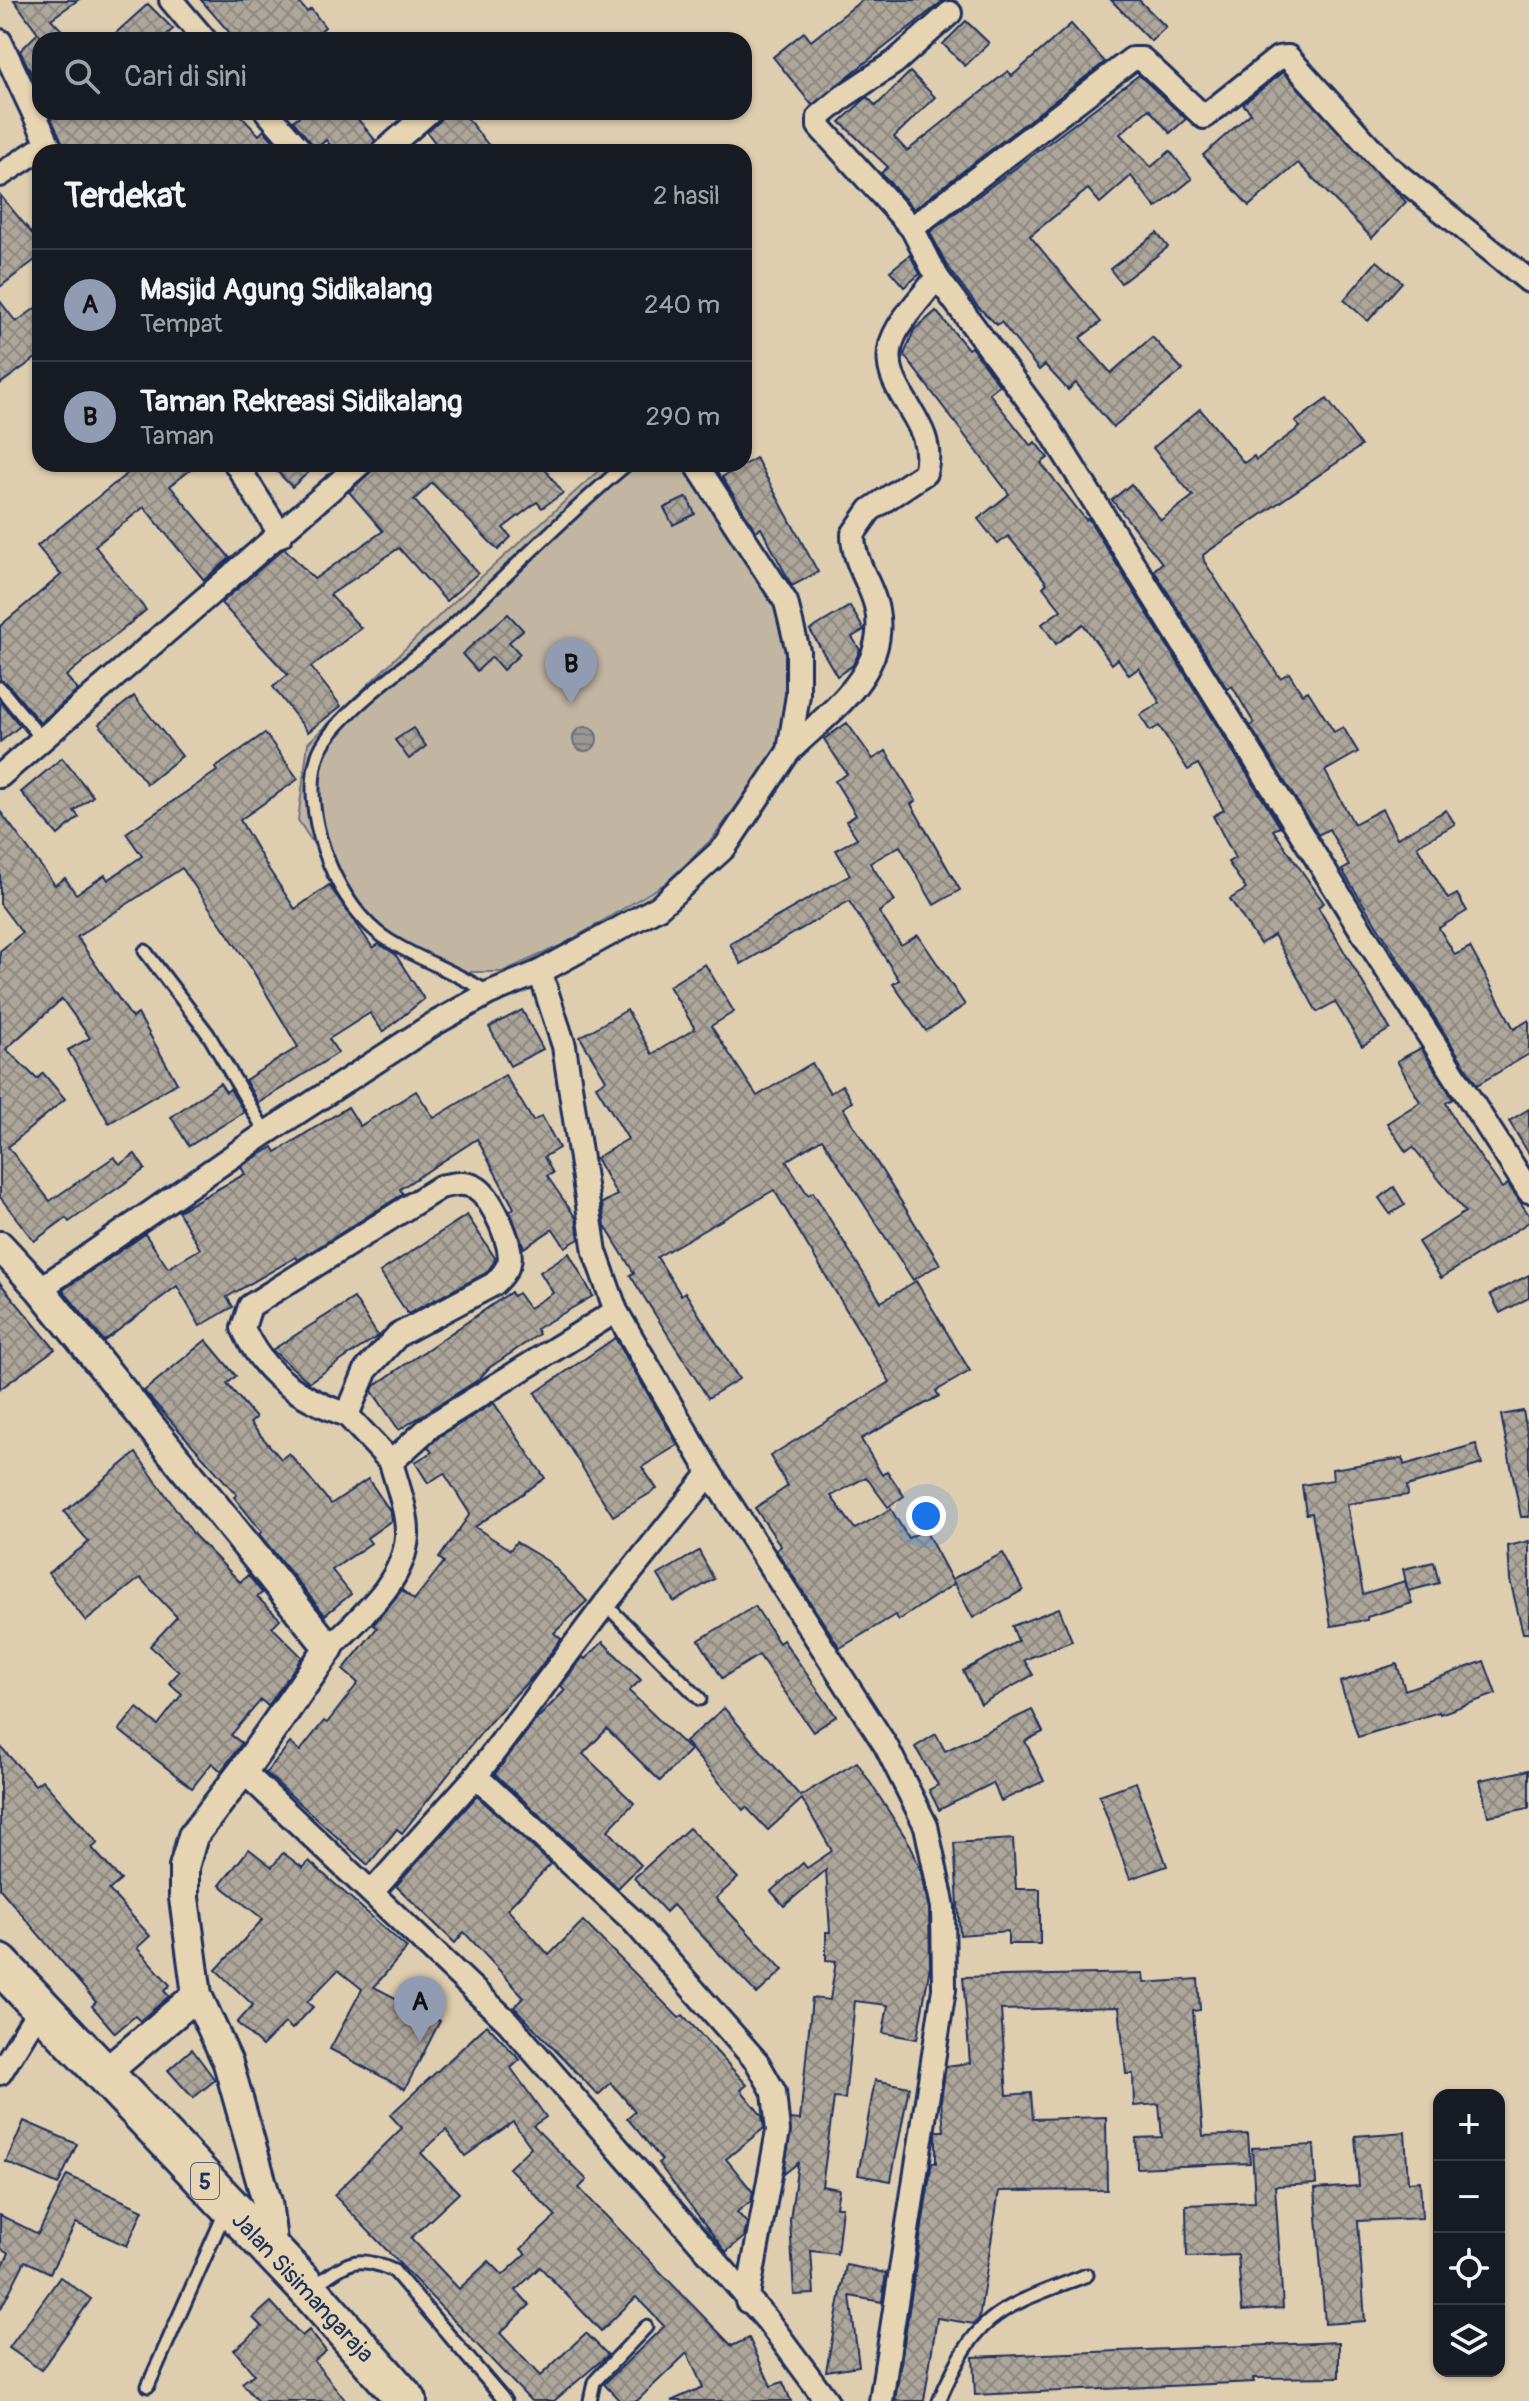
<!DOCTYPE html>
<html lang="id">
<head>
<meta charset="utf-8">
<style>
  body { margin:0; font-family:Pangolin,sans-serif; background:#20242c; color:#f1f3f6 }
  .controls { position:absolute; right:24px; bottom:24px; display:grid; overflow:hidden; border-radius:16px; box-shadow:0 2px 6px #0004 }
  .controls button { width:72px; height:72px; display:grid; place-items:center; padding:0; border:0; border-bottom:2px solid #363941; background:#171b24; color:#f1f3f6; font:40px sans-serif }
  .you { position:absolute; left:926px; top:1516px; width:28px; height:28px; margin:-20px; border:6px solid #fff; border-radius:50%; background:#1a73e8; box-shadow:0 0 0 12px #1a73e833 }
  .badge { display:grid; place-items:center; width:52px; height:52px; border-radius:50%; background:#919bb2; color:#111; font-size:26px; font-weight:700 }
  .pin { position:absolute; translate:-50% -66px; filter:drop-shadow(0 2px 4px #0008) }
  .pin::after { content:''; position:absolute; top:42px; width:28px; height:24px; background:inherit; clip-path:polygon(0 0,100% 0,50% 100%) }
  .list { margin:0; padding:0; list-style:none }
  h2 { display:flex; justify-content:space-between; align-items:center; height:104px; margin:0; padding:0 32px; font-size:34px }
  h2 small { font-size:26px; font-weight:400; color:#9ea1a6 }
  .list li { display:grid; grid-template-columns:52px 1fr auto; gap:24px; align-items:center; box-sizing:border-box; height:112px; padding:0 32px; border-top:2px solid #363941 }
  .list b { display:block; font-size:30px; white-space:nowrap }
  .list p { margin:0; font-size:26px; white-space:nowrap; color:#9ea1a6 }
  .list em { font-size:26px; font-style:normal; color:#9ea1a6 }
  .icon { flex:none; width:44px; height:44px; fill:none; stroke:currentColor; stroke-width:2; stroke-linecap:round; stroke-linejoin:round }
  .map { position:relative; flex:none; width:1529px; height:2401px; overflow:hidden }
  .search { position:absolute; background:#171b24; box-shadow:0 2px 6px #0004; left:32px; top:32px; width:720px; height:88px; display:flex; align-items:center; gap:20px; box-sizing:border-box; padding:0 28px; border-radius:24px; color:#9ea1a6; font-size:30px }
  .panel { position:absolute; background:#171b24; box-shadow:0 2px 6px #0004; left:32px; top:144px; width:720px; height:328px; border-radius:24px }
  .map>svg:first-child { display:block }
  .park { fill:#c2b6a3; stroke:#6e7280; stroke-width:2 }
  .water { fill:url(#water-rules); stroke:#686d7e; stroke-width:2 }
  .building { fill:url(#building-cross-hatch); stroke:#1b2f5e; stroke-width:2; fill-rule:evenodd }
  .lines { fill:none; stroke-linecap:round; stroke-linejoin:round }
  .service-casing { stroke:#1b2f5e; stroke-width:17 }
  .minor-casing { stroke:#1b2f5e; stroke-width:28 }
  .tertiary-casing { stroke:#1b2f5e; stroke-width:34 }
  .trunk-casing { stroke:#1b2f5e; stroke-width:44 }
  .service { stroke:#e7d4b2; stroke-width:11 }
  .minor { stroke:#e7d4b2; stroke-width:22 }
  .tertiary { stroke:#e7d4b2; stroke-width:28 }
  .trunk { stroke:#e7d4b2; stroke-width:38 }
  .labels { text-anchor:middle; stroke-width:7; stroke-linejoin:round; paint-order:stroke }
  .shield { fill:#e7d4b2; stroke:#586077; stroke-width:2 }
  .shield-label { font-size:22px; font-weight:bold; fill:#1b2f5e }
  .street-label { font-size:24px; fill:#1b2f5e; stroke:#e7d4b2 }
</style>
</head>
<body>
<div class="map">
<svg width="1529" height="2401" viewBox="0 0 1529 2401">
  <defs>
    <pattern id="water-rules" width="6" height="5" patternUnits="userSpaceOnUse" patternTransform="scale(2)"><rect width="6" height="5" fill="#9c9694"/><path d="M0 2.5h6" fill="none" stroke="#7e7b7c"/></pattern>
    <pattern id="building-cross-hatch" width="8" height="8" patternUnits="userSpaceOnUse" patternTransform="scale(2)"><rect width="8" height="8" fill="#aea69a"/><path d="M0 0l8 8M0 8l8-8" fill="none" stroke="#8d8881"/></pattern>
  </defs>
  <rect width="100%" height="100%" fill="#dfcdaf"/>
  <filter id="ink" filterUnits="userSpaceOnUse"><feTurbulence type="fractalNoise" baseFrequency=".0125" numOctaves="2"/><feDisplacementMap in="SourceGraphic" scale="16" xChannelSelector="R" yChannelSelector="G"/><feConvolveMatrix kernelMatrix="1 2 1 2 8 2 1 2 1" color-interpolation-filters="sRGB"/></filter>
  <g filter="url(#ink)">
    <path class="park" d="M606 464H699L786 613 803 668 785 740 712 839 666 883 564 944 502 972H443L411 953 350 899 298 820 308 743 445 610Z"/>
    <circle class="water" cx="585" cy="739" r="12"/>
    <g class="building">
      <path d="M14 0H78L51 19 71 40H44L40 35V90L20 51 38 33Z"/>
      <path d="M201 0H297L307 12 311 9 325 27 310 40H236Z"/>
      <path d="M862 0H944L812 105 773 57 804 32 811 41Z"/>
      <path d="M1111 0H1139L1166 27 1151 41Z"/>
      <path d="M148 4 173 29 161 40H108Z"/>
      <path d="M966 21 989 43 965 66 943 44Z"/>
      <path d="M1071 24 1105 62 914 209 881 173 888 167 840 122 867 97 876 106 910 72 935 97 894 137 907 151 1008 71 1012 76Z"/>
      <path d="M1283 72 1406 202 1372 238 1298 163 1249 206 1203 155 1251 113 1243 104Z"/>
      <path d="M1139 75 1186 119 1170 133 1149 109 1120 134 1151 167 1170 151 1192 179 1156 208 1131 176 1100 203 1088 189 1030 236 1101 322 1080 338 1111 373 1152 337 1183 370 1113 427 1076 383 1068 390 1045 365 1039 370 1001 322 997 325 978 307 946 264 930 232Z"/>
      <path d="M56 112H237L259 135 264 130 283 152H67L50 116Z"/>
      <path d="M304 112H352L375 140 369 152H336L326 140 316 149 293 121Z"/>
      <path d="M443 112H462L494 152H442L427 132 439 122Z"/>
      <path d="M0 195 40 243V256L0 287Z"/>
      <path d="M1157 233 1168 247 1121 283 1110 269Z"/>
      <path d="M910 255 920 274 904 287 890 271Z"/>
      <path d="M1377 261 1402 282 1368 321 1344 300Z"/>
      <path d="M0 301 16 322 40 305V355L0 384Z"/>
      <path d="M936 311 968 349 971 347 999 385 989 393 1031 446 1035 442 1048 458 1041 463 1086 520 1088 518 1280 827 1273 830 1324 903 1318 907 1390 1029 1362 1046 1335 1002 1317 1012 1274 935 1260 944 1230 899 1246 889 1228 862 1235 858 1213 816 1224 810 1198 764 1188 770 1159 726 1150 731 1140 715 1160 703 1139 668 1129 675 1118 659 1112 664 1083 624 1056 644 1042 624 1061 610 1043 587 1047 583 1008 536 998 544 978 519 1009 494 904 355 914 330Z"/>
      <path d="M1327 399 1361 446 1203 555 1204 561 1280 678 1289 673 1302 694 1308 691 1334 732 1343 727 1358 752 1325 771 1354 824 1382 809 1397 838 1446 810 1455 824 1417 846 1448 899 1457 894 1467 911 1439 928 1455 955 1470 947 1514 1029 1529 1020V1054L1477 1085 1342 870 1349 866 1329 829 1318 835 1250 726 1254 723 1232 686 1227 689 1154 570 1162 563 1112 500 1131 484 1161 520 1193 496 1153 448 1200 409 1244 463 1254 456 1256 460 1300 427 1295 422Z"/>
      <path d="M756 458 818 572 792 586 761 528 756 531 722 477Z"/>
      <path d="M139 464H198L170 486 230 558 204 580 144 507 95 546 146 610 66 676 78 690 40 723 7 683 0 680V626L61 575 37 546Z"/>
      <path d="M270 464H318L292 487Z"/>
      <path d="M379 464H541L563 493 542 508 537 502 503 528 511 537 498 550 432 483 414 500 478 573 446 601 399 548 330 595 361 628 311 667 341 706 308 732 273 687 288 675 221 603 284 548 314 579 383 531 349 492Z"/>
      <path d="M687 497 695 514 673 525 664 508Z"/>
      <path d="M850 606 864 630 852 637 860 650 853 665 837 676 810 630Z"/>
      <path d="M508 614 523 630 509 642 520 654 503 670 492 657 477 671 462 654Z"/>
      <path d="M134 696 182 756 147 784 99 724Z"/>
      <path d="M0 701 20 726 0 742Z"/>
      <path d="M847 723 873 759 886 751 916 801 911 804 960 890 934 905 900 846 870 863 895 901 879 912 901 945 918 935 965 1005 926 1031 893 984 899 980 849 901 741 964 730 944 850 875 836 850 857 838 846 821 856 815 835 781 847 774 824 739Z"/>
      <path d="M413 728 426 746 409 759 395 740Z"/>
      <path d="M265 733 298 779 240 820 268 868 295 909 329 885 373 948 379 944 395 954 424 999 383 1032 370 1013 329 1039 338 1053 258 1103 245 1080 298 1047 250 966 182 868 77 937 132 1018 138 1014 177 1083 109 1123 68 1050 90 1038 62 999 6 1049 37 1079 43 1073 65 1099 8 1147 50 1201 114 1157 120 1164 135 1154 145 1169 69 1222 66 1218 34 1241 0 1197V951L22 933 0 904V811L55 885 65 878 76 894 105 875 108 880 142 856 126 833 217 771 215 768Z"/>
      <path d="M62 758 93 796 74 811 79 817 58 835 21 792Z"/>
      <path d="M705 964 734 1012 711 1026 757 1096 812 1063 830 1093 842 1085 852 1102 843 1108 940 1264 913 1280 822 1139 786 1161 808 1195 813 1192 881 1302 916 1281 970 1371 936 1391 939 1396 861 1439 882 1475 887 1471 904 1496 888 1507 866 1477 831 1496 855 1529 891 1509 908 1538 925 1530 954 1584 899 1620 895 1615 840 1648 776 1550 781 1546 755 1508 788 1486 770 1456 890 1382 774 1190 657 1257 681 1295 685 1292 739 1379 708 1398 630 1275 634 1273 605 1226 602 1203 617 1195 596 1158 628 1139 596 1086 606 1080 580 1037 627 1010 652 1054 695 1029 669 986Z"/>
      <path d="M522 1010 543 1049 510 1066 489 1027Z"/>
      <path d="M1421 1048 1453 1099 1446 1103 1455 1121 1502 1188 1508 1184 1529 1215V1222L1441 1278 1418 1242 1465 1212 1413 1147 1406 1152 1387 1123 1420 1102 1397 1061Z"/>
      <path d="M505 1075 533 1121 542 1116 559 1148 544 1157 553 1173 547 1176 576 1218 579 1239 565 1247 553 1229 524 1248 510 1211 514 1208 477 1139 400 1189 403 1194 298 1260 296 1257 227 1297 233 1307 200 1326 177 1286 104 1341 63 1290 145 1234 168 1268 200 1249 178 1211 245 1174 241 1167 251 1160 273 1147 276 1152 348 1107 360 1126 416 1091 434 1118Z"/>
      <path d="M220 1083 226 1092 230 1089 244 1112 189 1146 171 1117Z"/>
      <path d="M1529 1109V1154L1509 1121Z"/>
      <path d="M1394 1187 1405 1205 1390 1214 1379 1198Z"/>
      <path d="M467 1215 495 1258 494 1262 486 1273 408 1314 380 1272Z"/>
      <path d="M569 1253 593 1296 536 1329 539 1334 489 1368 478 1380 399 1430 372 1391 374 1386 511 1292 513 1296 518 1293 529 1308 553 1293 540 1272Z"/>
      <path d="M1529 1275V1298L1500 1313 1490 1294Z"/>
      <path d="M0 1283 55 1349 0 1389Z"/>
      <path d="M354 1298 378 1336 309 1382 272 1350Z"/>
      <path d="M615 1338 678 1445 642 1467 657 1489 613 1516 535 1393Z"/>
      <path d="M206 1340 236 1376 227 1384 256 1418 250 1423 281 1459 289 1453 331 1504 368 1479 390 1511 392 1520 367 1538 371 1543 332 1570 351 1594 325 1615 259 1534 262 1532 234 1497 237 1495 144 1391Z"/>
      <path d="M494 1403 545 1478 475 1527 510 1550 516 1542 549 1562 587 1601 554 1633 561 1639 535 1674 489 1723 402 1833 397 1829 368 1865 266 1773 290 1743 300 1751 324 1721 327 1723 358 1683 343 1670 377 1628 373 1625 402 1590 414 1600 444 1562 439 1558 470 1514 444 1473 428 1483 415 1462 432 1452 428 1447 440 1436Z"/>
      <path d="M1523 1411 1529 1442V1517H1521L1501 1415Z"/>
      <path d="M1476 1444 1482 1464 1407 1486 1408 1495 1347 1504 1363 1594 1405 1581 1412 1603 1367 1617V1620L1331 1626 1312 1513 1306 1514 1302 1485 1333 1480 1332 1469 1403 1458 1404 1465Z"/>
      <path d="M136 1453 195 1536 240 1582 248 1575 262 1593 257 1597 280 1619 272 1627 302 1657 268 1706 261 1700 231 1735 242 1743 221 1771 212 1763 192 1788 119 1730 137 1708 158 1725 182 1694 169 1683 179 1672 150 1646 177 1617 140 1578 86 1621 48 1573 89 1542 64 1512Z"/>
      <path d="M1529 1541V1633H1523L1510 1580 1508 1546Z"/>
      <path d="M699 1551 714 1579 674 1602 658 1575Z"/>
      <path d="M1003 1553 1023 1590 973 1618 952 1579Z"/>
      <path d="M1434 1562 1439 1583 1408 1591 1403 1569Z"/>
      <path d="M755 1606 779 1643 783 1640 836 1716 813 1732 759 1655 722 1678 699 1640Z"/>
      <path d="M1059 1608 1072 1641 1024 1660 1033 1675 981 1704 963 1671 1018 1641 1012 1626Z"/>
      <path d="M603 1642 641 1680 629 1691 690 1750 660 1781 607 1729 583 1754 634 1803 608 1830 641 1865 618 1888 495 1774 535 1721 565 1690 561 1686 583 1657 585 1659Z"/>
      <path d="M1484 1661 1496 1694 1440 1714 1439 1712 1358 1737 1340 1682 1397 1664 1405 1690Z"/>
      <path d="M724 1708 800 1796 857 1762 911 1846 921 1872 929 1909 930 1966 917 2039 883 2033 888 2005 855 2001 845 2099 834 2098 822 2186 839 2189 836 2207H842L837 2254 811 2251 814 2294 794 2295 790 2220 798 2163 784 2174 791 2119 800 2120 812 1998 830 2000 836 1961 826 1960V1932H830L826 1870 784 1906 771 1891 803 1863 807 1868 832 1851 802 1799 768 1830 746 1807 743 1810 685 1742Z"/>
      <path d="M1032 1710 1043 1732 1025 1741 1044 1781 1001 1801 993 1783 939 1810 929 1790 938 1785 915 1747 936 1734 945 1751Z"/>
      <path d="M0 1746 35 1785 42 1780 98 1843 92 1848 121 1880 109 1890 150 1936 137 1948 170 1985 164 1991 169 1996 140 2021 135 2016 115 2033 92 2006 96 2002 0 1889Z"/>
      <path d="M1529 1770V1808L1488 1816 1480 1780Z"/>
      <path d="M1136 1782 1167 1866 1130 1879 1099 1795Z"/>
      <path d="M477 1796 551 1864 507 1909 549 1955 583 1921 679 2018 683 2015 747 2085 741 2090 762 2116 764 2128 726 2159 753 2192 751 2201 737 2212 747 2223 744 2237 726 2252 658 2163 662 2160 627 2118 635 2111 611 2083 598 2095 514 2007 524 1997 464 1932 455 1943 396 1886Z"/>
      <path d="M689 1828 738 1878 716 1898 783 1970 757 1994 673 1905 666 1912 634 1878Z"/>
      <path d="M1013 1839 1016 1889H1040V1944H1008V1931L960 1935 954 1843Z"/>
      <path d="M249 1849 272 1867 283 1853 303 1868 309 1861 407 1948 374 1987 440 2021 405 2089 330 2049 362 1989 338 1970 307 2002 313 2007 292 2029 285 2023 262 2046 237 2023 253 2005 216 1970 263 1919 220 1885Z"/>
      <path d="M1143 1973 1144 1983 1198 1979 1200 2010 1193 2011 1203 2136 1248 2134 1250 2163 1137 2168 1136 2138 1162 2137 1159 2104 1134 2106 1133 2074H1126L1119 2007 1001 2010 1007 2095 1031 2093 1033 2119 1106 2117 1107 2190 999 2191 979 2319 974 2324 937 2318 924 2401H895L932 2162 936 2163V2131H944L941 2100 946 2066 970 2063 963 1977Z"/>
      <path d="M487 2025 520 2060 511 2068 546 2117 533 2126 587 2180 579 2188 732 2346 749 2338 771 2386 783 2382 791 2401H671L703 2387 687 2353 637 2401H620L604 2384 664 2326 636 2297 601 2331 540 2267 516 2290 530 2305 500 2333 540 2376 586 2333 608 2355 554 2401H531L334 2195 402 2128 390 2115ZM513 2122 531 2147 509 2168 556 2216 521 2249 526 2254 503 2275 489 2261 459 2289 411 2238 459 2193 421 2153 446 2130 465 2156Z"/>
      <path d="M192 2049 215 2080 193 2098 168 2070Z"/>
      <path d="M875 2080 909 2087 891 2181 858 2175Z"/>
      <path d="M24 2121 77 2144 58 2185 6 2162Z"/>
      <path d="M1405 2132 1408 2182 1420 2181 1422 2218 1358 2221 1365 2321 1325 2324 1315 2189 1359 2186 1355 2136Z"/>
      <path d="M1314 2145 1316 2184 1275 2186 1283 2308 1242 2311 1238 2255 1187 2257 1186 2205 1255 2202 1252 2148Z"/>
      <path d="M67 2175 143 2210 127 2246 76 2223 50 2273 25 2261 0 2310V2272L9 2253 0 2248V2215L38 2234Z"/>
      <path d="M846 2265 886 2273 882 2302 850 2296 859 2366 826 2371Z"/>
      <path d="M60 2277 91 2299 41 2370 9 2348Z"/>
      <path d="M271 2302 302 2336 309 2330 326 2351 314 2361 346 2401H257L242 2383 254 2374 234 2350 262 2327 253 2318Z"/>
      <path d="M1339 2342V2377L1253 2378 1254 2382 975 2395 973 2357Z"/>
    </g>
    <g class="lines">
      <defs>
        <g id="service">
          <path d="M0 688 42 739"/>
          <path d="M145 951 208 1034 266 1133"/>
          <path d="M489 993C457 972 404 954 377 932 333 896 300 810 318 755 330 718 416 659 448 630 508 575 564 516 627 464"/>
          <path d="M605 1604 700 1699"/>
          <path d="M312 2287C347 2264 354 2252 394 2271L505 2401"/>
          <path d="M148 2386 226 2210"/>
          <path d="M590 2401 594 2382 646 2327"/>
          <path d="M939 2401C978 2310 999 2309 1087 2275"/>
        </g>
        <g id="minor">
          <path d="M171 0 205 40"/>
          <path d="M950 13 895 62 844 96 819 117V126L912 228 937 277 1048 427 1365 936 1529 1191"/>
          <path d="M0 41 52 152"/>
          <path d="M267 112 302 152"/>
          <path d="M383 152 429 112"/>
          <path d="M0 175 48 144"/>
          <path d="M912 228 1132 59H1142L1204 117 1278 58 1288 57 1387 166 1529 281"/>
          <path d="M236 464 281 535"/>
          <path d="M789 751C828 713 889 673 877 610 872 583 853 564 853 534L870 510 925 473C940 421 879 393 891 345 897 321 923 297 937 277"/>
          <path d="M0 776 360 464"/>
          <path d="M540 972 564 1046 595 1252 616 1311 710 1473 886 1746 926 1826 943 1907 944 1989 881 2401"/>
          <path d="M40 1289 266 1133 432 1025 489 993 540 972 659 907 725 847 789 751 798 695V651L786 602 696 464"/>
          <path d="M347 1415C300 1398 264 1376 243 1328L250 1306 440 1187C453 1184 466 1181 478 1189 492 1199 514 1246 509 1263 506 1272 500 1278 494 1284L398 1335 366 1370 347 1415 391 1462"/>
          <path d="M329 1648C360 1617 404 1583 407 1536 408 1512 397 1485 391 1462L432 1425 616 1311"/>
          <path d="M243 1771 508 2022 767 2320 827 2401"/>
          <path d="M476 1776 633 1921 757 2062 774 2092 778 2131 747 2301"/>
          <path d="M373 1891 476 1776 605 1604 710 1473"/>
          <path d="M0 2073 40 2008"/>
        </g>
        <g id="tertiary">
          <path d="M0 1246 40 1289 329 1648 243 1771 193 1836 184 1867V1898L197 1995 228 2063 267 2202 274 2257"/>
          <path d="M104 2074 197 1995"/>
        </g>
        <path id="trunk" d="M0 1964 308 2289 407 2401"/>
      </defs>
      <use href="#service" class="service-casing"/>
      <use href="#minor" class="minor-casing"/>
      <use href="#tertiary" class="tertiary-casing"/>
      <use href="#trunk" class="trunk-casing"/>
      <use href="#service" class="service"/>
      <use href="#minor" class="minor"/>
      <use href="#tertiary" class="tertiary"/>
      <use href="#trunk" class="trunk"/>
    </g>
  </g>
  <g class="labels">
    <rect class="shield" x="191" y="2163" width="28" height="36" rx="6"/>
    <g class="shield-label">
      <text x="205" y="2189">5</text>
    </g>
    <g class="street-label">
      <text transform="translate(303 2287) rotate(47)" y="8">Jalan Sisimangaraja</text>
    </g>
  </g>
</svg>
<div class="controls">
<button>+</button>
<button>−</button>
<button><svg class="icon" aria-label="locate" viewBox="0 0 24 24"><circle cx="12" cy="12" r="6"/><path d="M12 2v4M12 18v4M2 12h4M18 12h4"/></svg></button>
<button><svg class="icon" aria-label="layers" viewBox="0 0 24 24"><path d="M12 4l9 5-9 5-9-5zM3 14l9 5 9-5"/></svg></button>
</div>
<div class="you"></div>
<div class="pin badge" style="left:420px;top:2042px">A</div>
<div class="pin badge" style="left:571px;top:704px">B</div>
<div class="search"><svg class="icon" aria-label="search" viewBox="0 0 24 24"><circle cx="10" cy="10" r="6"/><path d="M15 15l6 6"/></svg>Cari di sini</div>
<section class="panel">
<h2>Terdekat<small>2 hasil</small></h2>
<ul class="list">
<li><span class="badge">A</span><div><b>Masjid Agung Sidikalang</b><p>Tempat</p></div><em>240 m</em></li>
<li><span class="badge">B</span><div><b>Taman Rekreasi Sidikalang</b><p>Taman</p></div><em>290 m</em></li>
</ul>
</section>
</div>
</body>
</html>
